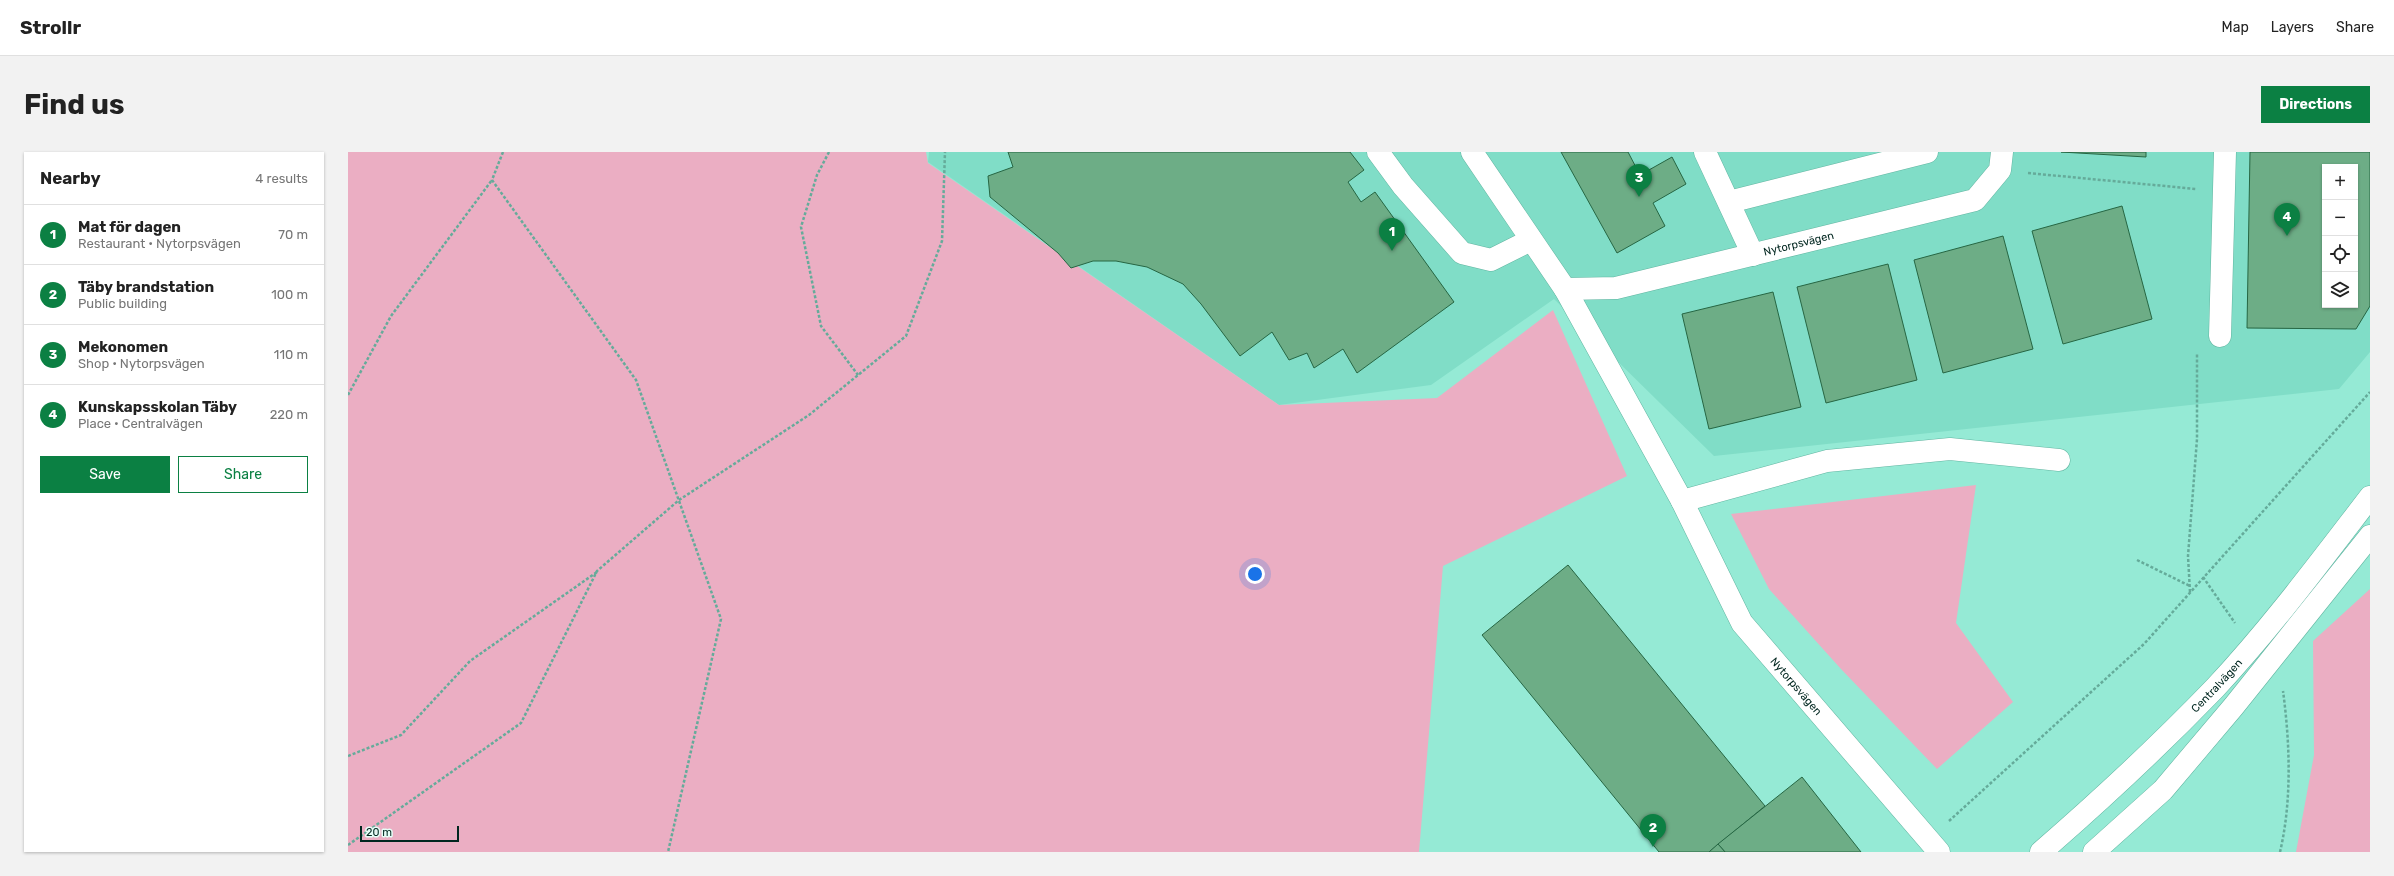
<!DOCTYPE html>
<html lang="en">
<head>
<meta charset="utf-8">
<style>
  body { margin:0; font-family:Rubik,sans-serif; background:#f2f2f2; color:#222 }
  .controls { position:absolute; right:12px; top:12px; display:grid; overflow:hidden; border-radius:0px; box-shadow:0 1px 3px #0004 }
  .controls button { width:36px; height:36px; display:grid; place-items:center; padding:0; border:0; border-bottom:1px solid #e0e0e0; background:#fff; color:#222; font:20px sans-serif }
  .scale { position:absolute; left:12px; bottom:10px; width:99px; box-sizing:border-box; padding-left:4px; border:2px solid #01261f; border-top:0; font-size:11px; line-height:14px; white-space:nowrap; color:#01261f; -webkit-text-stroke:3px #e6fef7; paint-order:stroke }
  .you { position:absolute; left:907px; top:422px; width:14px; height:14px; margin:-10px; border:3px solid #fff; border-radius:50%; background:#1a73e8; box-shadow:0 0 0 6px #1a73e833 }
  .badge { display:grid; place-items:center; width:26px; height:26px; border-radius:50%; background:#0b8043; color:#fff; font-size:13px; font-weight:700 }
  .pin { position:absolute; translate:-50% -33px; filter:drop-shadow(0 1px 2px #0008) }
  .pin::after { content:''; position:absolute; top:21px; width:14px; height:12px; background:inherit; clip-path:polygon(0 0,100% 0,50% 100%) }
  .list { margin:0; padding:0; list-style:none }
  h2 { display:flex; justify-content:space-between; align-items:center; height:52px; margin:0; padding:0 16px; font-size:17px }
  h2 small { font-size:13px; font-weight:400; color:#767676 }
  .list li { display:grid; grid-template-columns:26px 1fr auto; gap:12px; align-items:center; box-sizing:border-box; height:60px; padding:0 16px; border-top:1px solid #e0e0e0 }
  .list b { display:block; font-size:15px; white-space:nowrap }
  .list p { margin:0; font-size:13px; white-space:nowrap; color:#767676 }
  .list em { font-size:13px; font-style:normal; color:#767676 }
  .actions { display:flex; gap:8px; padding:12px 16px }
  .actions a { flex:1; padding:9px 0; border:1px solid #0b8043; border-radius:0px; text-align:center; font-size:14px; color:#0b8043 }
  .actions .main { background:#0b8043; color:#fff }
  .icon { flex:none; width:22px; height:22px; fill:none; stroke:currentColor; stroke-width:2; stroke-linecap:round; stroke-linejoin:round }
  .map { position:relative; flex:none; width:2022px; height:700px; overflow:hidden; border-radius:0px }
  header { display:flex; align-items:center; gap:24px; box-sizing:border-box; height:56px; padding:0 20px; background:#fff; border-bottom:1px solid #e0e0e0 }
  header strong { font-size:19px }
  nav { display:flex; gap:22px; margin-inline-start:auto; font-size:14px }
  .intro { display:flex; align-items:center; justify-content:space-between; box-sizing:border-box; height:96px; padding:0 24px }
  h1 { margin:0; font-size:28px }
  .button { padding:10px 18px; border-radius:0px; background:#0b8043; color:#fff; font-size:14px; font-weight:700 }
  main { display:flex; gap:24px; padding:0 24px }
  aside { flex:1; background:#fff; border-radius:0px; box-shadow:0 1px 3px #0004 }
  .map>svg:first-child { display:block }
  .built { fill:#80ddc7; fill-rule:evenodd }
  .green { fill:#ebaec3 }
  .building { fill:#6dad86; stroke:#266643; fill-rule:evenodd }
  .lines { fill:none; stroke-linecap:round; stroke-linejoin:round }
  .minor-casing { stroke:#61b5a1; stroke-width:23 }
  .path { stroke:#65ab9a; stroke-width:2.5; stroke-dasharray:3 2; stroke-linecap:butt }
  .minor { stroke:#fff; stroke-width:22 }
  .labels { text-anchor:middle; stroke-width:3; stroke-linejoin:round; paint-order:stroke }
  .street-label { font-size:11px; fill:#01261f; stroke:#e6fef7 }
</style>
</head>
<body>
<header>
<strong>Strollr</strong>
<nav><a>Map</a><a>Layers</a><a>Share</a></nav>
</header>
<div class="intro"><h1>Find us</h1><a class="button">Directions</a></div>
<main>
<aside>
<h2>Nearby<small>4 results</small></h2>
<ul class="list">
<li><span class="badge">1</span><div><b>Mat för dagen</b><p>Restaurant · Nytorpsvägen</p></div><em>70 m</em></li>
<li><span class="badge">2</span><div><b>Täby brandstation</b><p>Public building</p></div><em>100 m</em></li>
<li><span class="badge">3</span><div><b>Mekonomen</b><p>Shop · Nytorpsvägen</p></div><em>110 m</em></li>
<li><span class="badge">4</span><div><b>Kunskapsskolan Täby</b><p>Place · Centralvägen</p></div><em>220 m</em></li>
</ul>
<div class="actions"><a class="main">Save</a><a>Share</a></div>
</aside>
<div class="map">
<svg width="2022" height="700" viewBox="0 0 2022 700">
  <rect width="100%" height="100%" fill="#95ead5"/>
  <path class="built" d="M581 0H2022V200L1991 237 1366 304 1206 147 1083 233 931 253 580 10ZM1977 15H2007V153H1977Z"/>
  <g class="green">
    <path d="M0 0H578L580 11 931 253 1089 246 1205 158 1279 324 1095 414 1071 700H0Z"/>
    <path d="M1628 333 1608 471 1665 550 1589 617 1493 517 1421 437 1383 362Z"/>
    <path d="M2022 437V700H1948L1966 603 1965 489Z"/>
  </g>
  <g class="building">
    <path d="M660 0H1002L1016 18 1000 30 1013 50 1027 40 1106 150 1009 221 995 197 966 216 959 201 941 208 924 180 892 204 853 152 835 132 799 115 768 109H745L723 116 710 101 642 45 640 24 665 15Z"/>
    <path d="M1213 0H1280L1292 23 1324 5 1338 32 1305 51 1317 74 1269 101Z"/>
    <path d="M1713 0H1798V5Z"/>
    <path d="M1902 0H2022V154L2008 177 1899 176ZM1977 15H2007V153H1977Z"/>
    <path d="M1774 54 1804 167 1715 192 1684 79Z"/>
    <path d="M1655 84 1685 197 1595 221 1566 108Z"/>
    <path d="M1540 112 1569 228 1478 251 1449 135Z"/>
    <path d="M1425 140 1453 255 1361 277 1334 162Z"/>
    <path d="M1220 413 1417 654 1361 700H1311L1134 483Z"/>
    <path d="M1454 625 1513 700H1377L1370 692Z"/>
    <path d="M1370 692 1377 700H1361Z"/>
  </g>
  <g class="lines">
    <defs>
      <g id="minor">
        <path d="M1030 0 1055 34 1114 101 1143 108 1183 88"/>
        <path id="s1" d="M1124 0 1217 137 1334 349 1394 471 1591 700"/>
        <path d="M1357 0 1405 103"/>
        <path d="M1381 50 1579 0"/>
        <path id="s2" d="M1217 137 1268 136 1627 48 1652 18 1654 0"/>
        <path d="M1872 184 1877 0"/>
        <path d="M1334 349 1479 309 1602 297 1711 308"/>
        <path id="s3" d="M1693 700C1753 648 1812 593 1867 536 1923 476 1972 410 2022 345"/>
        <path d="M1746 700 1815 638 1886 554 2022 384"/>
      </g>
    </defs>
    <use href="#minor" class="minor-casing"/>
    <g class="path">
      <path d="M155 0 144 28 288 228 373 467 320 700"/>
      <path d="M481 0 469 23 453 75 473 174 510 223"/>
      <path d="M1680 21 1848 37"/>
      <path d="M0 243 43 164 144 28"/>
      <path d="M1789 408 1842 434"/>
      <path d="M1855 425 1887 471"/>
      <path d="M1842 440 1840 404 1849 287V202"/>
      <path d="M0 604 53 583 122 509 249 420"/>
      <path d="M1601 669 1796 492 2022 240"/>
      <path d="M0 693 173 571 249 419 331 348 461 263 558 184 594 89 597 0"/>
      <path d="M1932 700C1944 649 1942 591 1935 539"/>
    </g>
    <use href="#minor" class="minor"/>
  </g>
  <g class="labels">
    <g class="street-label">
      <text dy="4" stroke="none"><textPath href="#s2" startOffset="239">Nytorpsvägen</textPath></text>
      <text dy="4" stroke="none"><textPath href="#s3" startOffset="242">Centralvägen</textPath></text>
      <text dy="4" stroke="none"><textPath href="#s1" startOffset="627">Nytorpsvägen</textPath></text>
    </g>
  </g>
</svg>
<div class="controls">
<button>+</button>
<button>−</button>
<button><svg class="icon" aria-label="locate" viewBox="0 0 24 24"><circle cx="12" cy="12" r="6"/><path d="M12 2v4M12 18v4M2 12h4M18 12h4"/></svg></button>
<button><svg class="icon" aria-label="layers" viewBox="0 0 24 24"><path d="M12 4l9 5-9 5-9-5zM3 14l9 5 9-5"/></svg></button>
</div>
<div class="scale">20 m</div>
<div class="you"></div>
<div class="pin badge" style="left:1044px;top:99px">1</div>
<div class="pin badge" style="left:1305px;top:695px">2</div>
<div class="pin badge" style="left:1291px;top:45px">3</div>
<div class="pin badge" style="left:1939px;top:84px">4</div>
</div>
</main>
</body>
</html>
